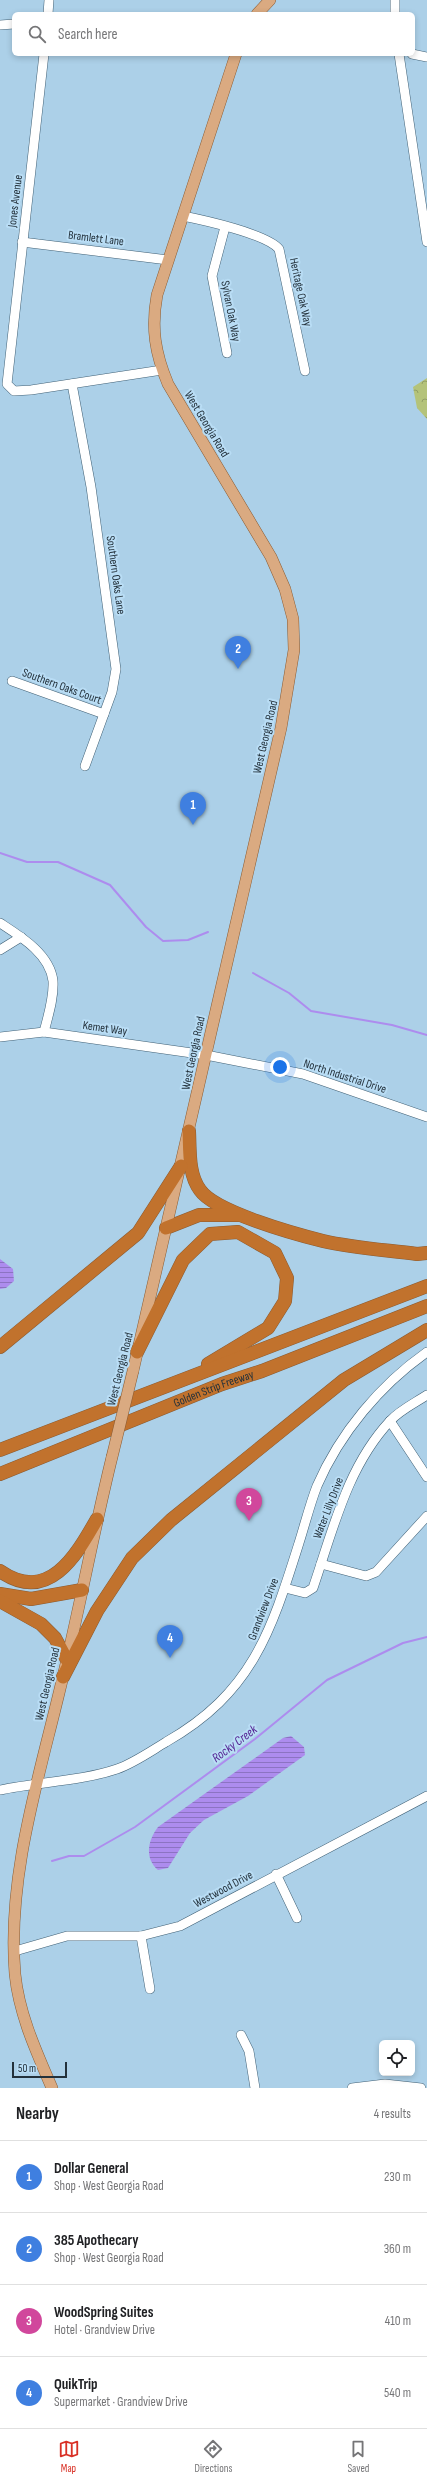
<!DOCTYPE html>
<html lang="en">
<head>
<meta charset="utf-8">
<style>
  body { margin:0; font-family:"Sofia Sans Condensed",sans-serif; background:#f2f2f2; color:#202124 }
  .controls { position:absolute; right:12px; bottom:12px; display:grid; overflow:hidden; border-radius:6px; box-shadow:0 2px 6px #0003 }
  .controls button { width:36px; height:36px; display:grid; place-items:center; padding:0; border:0; border-bottom:1px solid #e0e0e0; background:#fff; color:#202124; font:20px sans-serif }
  .scale { position:absolute; left:12px; bottom:10px; width:55px; box-sizing:border-box; padding-left:4px; border:2px solid #23313b; border-top:0; font-size:11px; line-height:14px; white-space:nowrap; color:#23313b; -webkit-text-stroke:3px #b9ddf5; paint-order:stroke }
  .you { position:absolute; left:280px; top:1067px; width:14px; height:14px; margin:-10px; border:3px solid #fff; border-radius:50%; background:#1a73e8; box-shadow:0 0 0 6px #1a73e833 }
  .badge { display:grid; place-items:center; width:26px; height:26px; border-radius:50%; background:#d93025; color:#fff; font-size:13px; font-weight:700 }
  .pin { position:absolute; translate:-50% -33px; filter:drop-shadow(0 1px 2px #0008) }
  .pin::after { content:''; position:absolute; top:21px; width:14px; height:12px; background:inherit; clip-path:polygon(0 0,100% 0,50% 100%) }
  .list { margin:0; padding:0; list-style:none }
  h2 { display:flex; justify-content:space-between; align-items:center; height:52px; margin:0; padding:0 16px; font-size:17px }
  h2 small { font-size:13px; font-weight:400; color:#757577 }
  .list li { display:grid; grid-template-columns:26px 1fr auto; gap:12px; align-items:center; box-sizing:border-box; height:72px; padding:0 16px; border-top:1px solid #e0e0e0 }
  .list b { display:block; font-size:15px; white-space:nowrap }
  .list p { margin:0; font-size:13px; white-space:nowrap; color:#757577 }
  .list em { font-size:13px; font-style:normal; color:#757577 }
  .icon { flex:none; width:22px; height:22px; fill:none; stroke:currentColor; stroke-width:2; stroke-linecap:round; stroke-linejoin:round }
  .map { position:relative; flex:none; width:427px; height:2088px; overflow:hidden }
  .search { position:absolute; background:#fff; box-shadow:0 2px 6px #0003; left:12px; right:12px; top:12px; height:44px; display:flex; align-items:center; gap:10px; box-sizing:border-box; padding:0 14px; border-radius:6px; color:#757577; font-size:15px }
  .sheet { height:340px; background:#fff }
  nav { display:flex; justify-content:space-around; align-items:center; box-sizing:border-box; height:56px; border-top:1px solid #e0e0e0; background:#fff; font-size:11px; color:#757577 }
  nav a { display:grid; justify-items:center; gap:2px }
  nav .on { color:#d93025 }
  .map>svg:first-child { display:block }
  .park { fill:url(#park-crowns) }
  .water { fill:url(#water-rules) }
  .lines { fill:none; stroke-linecap:round; stroke-linejoin:round }
  .stream { stroke:#ad8cee; stroke-width:2 }
  .minor-casing { stroke:#416176; stroke-width:10 }
  .major-casing { stroke:#8a5b32; stroke-width:12 }
  .highway-casing { stroke:#8a5b32; stroke-width:14 }
  .minor { stroke:#fff; stroke-width:9 }
  .major { stroke:#daaa81; stroke-width:11 }
  .highway { stroke:#c1722d; stroke-width:13 }
  .major-bridge-casing { stroke:#8a5b32; stroke-width:12; stroke-linecap:butt }
  .major-bridge { stroke:#daaa81; stroke-width:11 }
  .labels { text-anchor:middle; stroke-width:4; stroke-linejoin:round; paint-order:stroke }
  .street-label { font-size:12px; fill:#23313b; stroke:#b9ddf5 }
  .water-label { font-size:13px; font-style:italic; fill:#531f91; stroke:#b9ddf5 }
</style>
</head>
<body>
<div class="map">
<svg width="427" height="2088" viewBox="0 0 427 2088">
  <defs>
    <pattern id="park-crowns" width="20" height="18" patternUnits="userSpaceOnUse"><rect width="20" height="18" fill="#b4c37a"/><path d="M2 6a3 3 0 1 1 6 0M12 15a3 3 0 1 1 6 0" fill="none" stroke="#929f65"/></pattern>
    <pattern id="water-rules" width="6" height="5" patternUnits="userSpaceOnUse"><rect width="6" height="5" fill="#ad8cee"/><path d="M0 2.5h6" fill="none" stroke="#8c73c2"/></pattern>
  </defs>
  <rect width="100%" height="100%" fill="#acd0e8"/>
  <path class="park" d="M427 378V419L417 408 413 387Z"/>
  <g class="water">
    <path d="M0 1259 13 1269 14 1281 6 1288 0 1289Z"/>
    <path d="M291 1736 304 1747 305 1755 248 1796 204 1820 190 1833 168 1868 158 1870C144 1858 148 1840 158 1827L283 1738Z"/>
  </g>
  <g class="lines">
    <g class="stream">
      <path d="M0 853 27 862H58L110 885 146 927 163 941 188 940 208 932"/>
      <path d="M253 973 289 993 311 1011 392 1025 427 1035"/>
      <path d="M52 1861 69 1856H84L135 1827 255 1739 327 1680 403 1643 427 1637"/>
    </g>
    <defs>
      <g id="minor">
        <path d="M395 0V14"/>
        <path d="M48 14 49 0"/>
        <path d="M0 25 14 24"/>
        <path d="M44 54 7 384 14 391 31 390 162 370"/>
        <path d="M399 54 427 242"/>
        <path d="M412 54 427 57"/>
        <path d="M183 216C203 220 267 234 279 249L305 371"/>
        <path d="M225 227 212 276 227 353"/>
        <path d="M22 242 168 260"/>
        <path d="M72 384 91 487 116 669 112 692 85 766"/>
        <path d="M12 681 104 714"/>
        <path d="M0 923C20 936 50 954 53 981 54 998 48 1016 44 1032"/>
        <path d="M0 950 21 937"/>
        <path d="M0 1037 44 1032 206 1055 303 1074 427 1117"/>
        <path d="M390 1421 427 1477"/>
        <path d="M321 1564 366 1576 376 1572 427 1516"/>
        <path d="M285 1588 305 1593 313 1588C333 1530 347 1467 390 1421 400 1410 415 1403 427 1395"/>
        <path d="M0 1790C37 1782 82 1781 117 1769 134 1763 151 1751 166 1742 252 1693 271 1632 299 1543 305 1524 310 1504 317 1486 340 1433 380 1385 427 1352"/>
        <path d="M276 1874 297 1918"/>
        <path d="M141 1936 150 1989"/>
        <path d="M15 1951 67 1936H141L180 1926 427 1796"/>
        <path d="M241 2035 249 2051 255 2088"/>
        <path d="M352 2088 385 2084 421 2088"/>
      </g>
      <g id="major">
        <path d="M257 14 270 0"/>
        <path d="M133 1371 281 728 294 650 293 619 285 589 271 557 168 384C155 353 151 328 157 295L236 54"/>
        <path d="M52 2088C36 2051 19 2014 15 1974 7 1878 38 1781 60 1689 79 1612 93 1534 112 1457"/>
      </g>
      <g id="highway">
        <path d="M189 1131C190 1150 188 1174 200 1190 215 1212 295 1234 323 1241 353 1248 386 1250 417 1254L427 1253"/>
        <path d="M166 1228 199 1215H238"/>
        <path d="M0 1347 138 1233 181 1166"/>
        <path d="M137 1352 183 1260 210 1234 238 1232 275 1253 287 1278 285 1301 268 1328 208 1364"/>
        <path d="M0 1450 427 1286"/>
        <path id="s1" d="M0 1474 222 1384 262 1371 427 1306"/>
        <path d="M0 1571C49 1605 77 1554 97 1519"/>
        <path d="M0 1594 31 1599 82 1590"/>
        <path d="M0 1601 41 1624 55 1638 67 1660"/>
        <path d="M63 1677 97 1611 132 1558 171 1520 344 1380 427 1330"/>
      </g>
    </defs>
    <use href="#minor" class="minor-casing"/>
    <use href="#major" class="major-casing"/>
    <use href="#highway" class="highway-casing"/>
    <use href="#minor" class="minor"/>
    <use href="#major" class="major"/>
    <use href="#highway" class="highway"/>
    <defs>
      <path id="major-bridge" d="M112 1457 133 1371"/>
    </defs>
    <use href="#major-bridge" class="major-bridge-casing"/>
    <use href="#major-bridge" class="major-bridge"/>
  </g>
  <g class="labels">
    <g class="street-label">
      <text transform="translate(15 201) rotate(-83)" y="4">Jones Avenue</text>
      <text transform="translate(96 238) rotate(7)" y="4">Bramlett Lane</text>
      <text transform="translate(301 292) rotate(78)" y="4">Heritage Oak Way</text>
      <text transform="translate(231 311) rotate(79)" y="4">Sylvan Oak Way</text>
      <text transform="translate(207 424) rotate(59)" y="4">West Georgia Road</text>
      <text transform="translate(116 575) rotate(82)" y="4">Southern Oaks Lane</text>
      <text transform="translate(62 686) rotate(20)" y="4">Southern Oaks Court</text>
      <text transform="translate(265 737) rotate(-77)" y="4">West Georgia Road</text>
      <text transform="translate(105 1028) rotate(8)" y="4">Kemet Way</text>
      <text transform="translate(193 1053) rotate(-78)" y="4">West Georgia Road</text>
      <text transform="translate(345 1076) rotate(18)" y="4">North Industrial Drive</text>
      <text transform="translate(120 1369) rotate(-76)" y="4">West Georgia Road</text>
      <text dy="4" stroke="none"><textPath href="#s1" startOffset="230">Golden Strip Freeway</textPath></text>
      <text transform="translate(328 1508) rotate(-69)" y="4">Water Lilly Drive</text>
      <text transform="translate(263 1609) rotate(-69)" y="4">Grandview Drive</text>
      <text transform="translate(47 1684) rotate(-77)" y="4">West Georgia Road</text>
      <text transform="translate(223 1889) rotate(-28)" y="4">Westwood Drive</text>
    </g>
    <g class="water-label">
      <text transform="translate(234 1743) rotate(-37)" y="5">Rocky Creek</text>
    </g>
  </g>
</svg>
<div class="controls">
<button><svg class="icon" aria-label="locate" viewBox="0 0 24 24"><circle cx="12" cy="12" r="6"/><path d="M12 2v4M12 18v4M2 12h4M18 12h4"/></svg></button>
</div>
<div class="scale">50 m</div>
<div class="you"></div>
<div class="pin badge" style="left:193px;top:825px;background:#3f7fe0">1</div>
<div class="pin badge" style="left:238px;top:669px;background:#3f7fe0">2</div>
<div class="pin badge" style="left:249px;top:1521px;background:#d1479c">3</div>
<div class="pin badge" style="left:170px;top:1658px;background:#3f7fe0">4</div>
<div class="search"><svg class="icon" aria-label="search" viewBox="0 0 24 24"><circle cx="10" cy="10" r="6"/><path d="M15 15l6 6"/></svg>Search here</div>
</div>
<section class="sheet">
<h2>Nearby<small>4 results</small></h2>
<ul class="list">
<li><span class="badge" style="background:#3f7fe0">1</span><div><b>Dollar General</b><p>Shop · West Georgia Road</p></div><em>230 m</em></li>
<li><span class="badge" style="background:#3f7fe0">2</span><div><b>385 Apothecary</b><p>Shop · West Georgia Road</p></div><em>360 m</em></li>
<li><span class="badge" style="background:#d1479c">3</span><div><b>WoodSpring Suites</b><p>Hotel · Grandview Drive</p></div><em>410 m</em></li>
<li><span class="badge" style="background:#3f7fe0">4</span><div><b>QuikTrip</b><p>Supermarket · Grandview Drive</p></div><em>540 m</em></li>
</ul>
</section>
<nav>
<a class="on"><svg class="icon" aria-label="map" viewBox="0 0 24 24"><path d="M3 6l6-2 6 2 6-2v14l-6 2-6-2-6 2zM9 4v14M15 6v14"/></svg>Map</a>
<a><svg class="icon" aria-label="directions" viewBox="0 0 24 24"><path d="M12 3l9 9-9 9-9-9zM9 14v-3h6M13 9l2 2-2 2"/></svg>Directions</a>
<a><svg class="icon" aria-label="saved" viewBox="0 0 24 24"><path d="M7 4h10v16l-5-4-5 4z"/></svg>Saved</a>
</nav>
</body>
</html>
